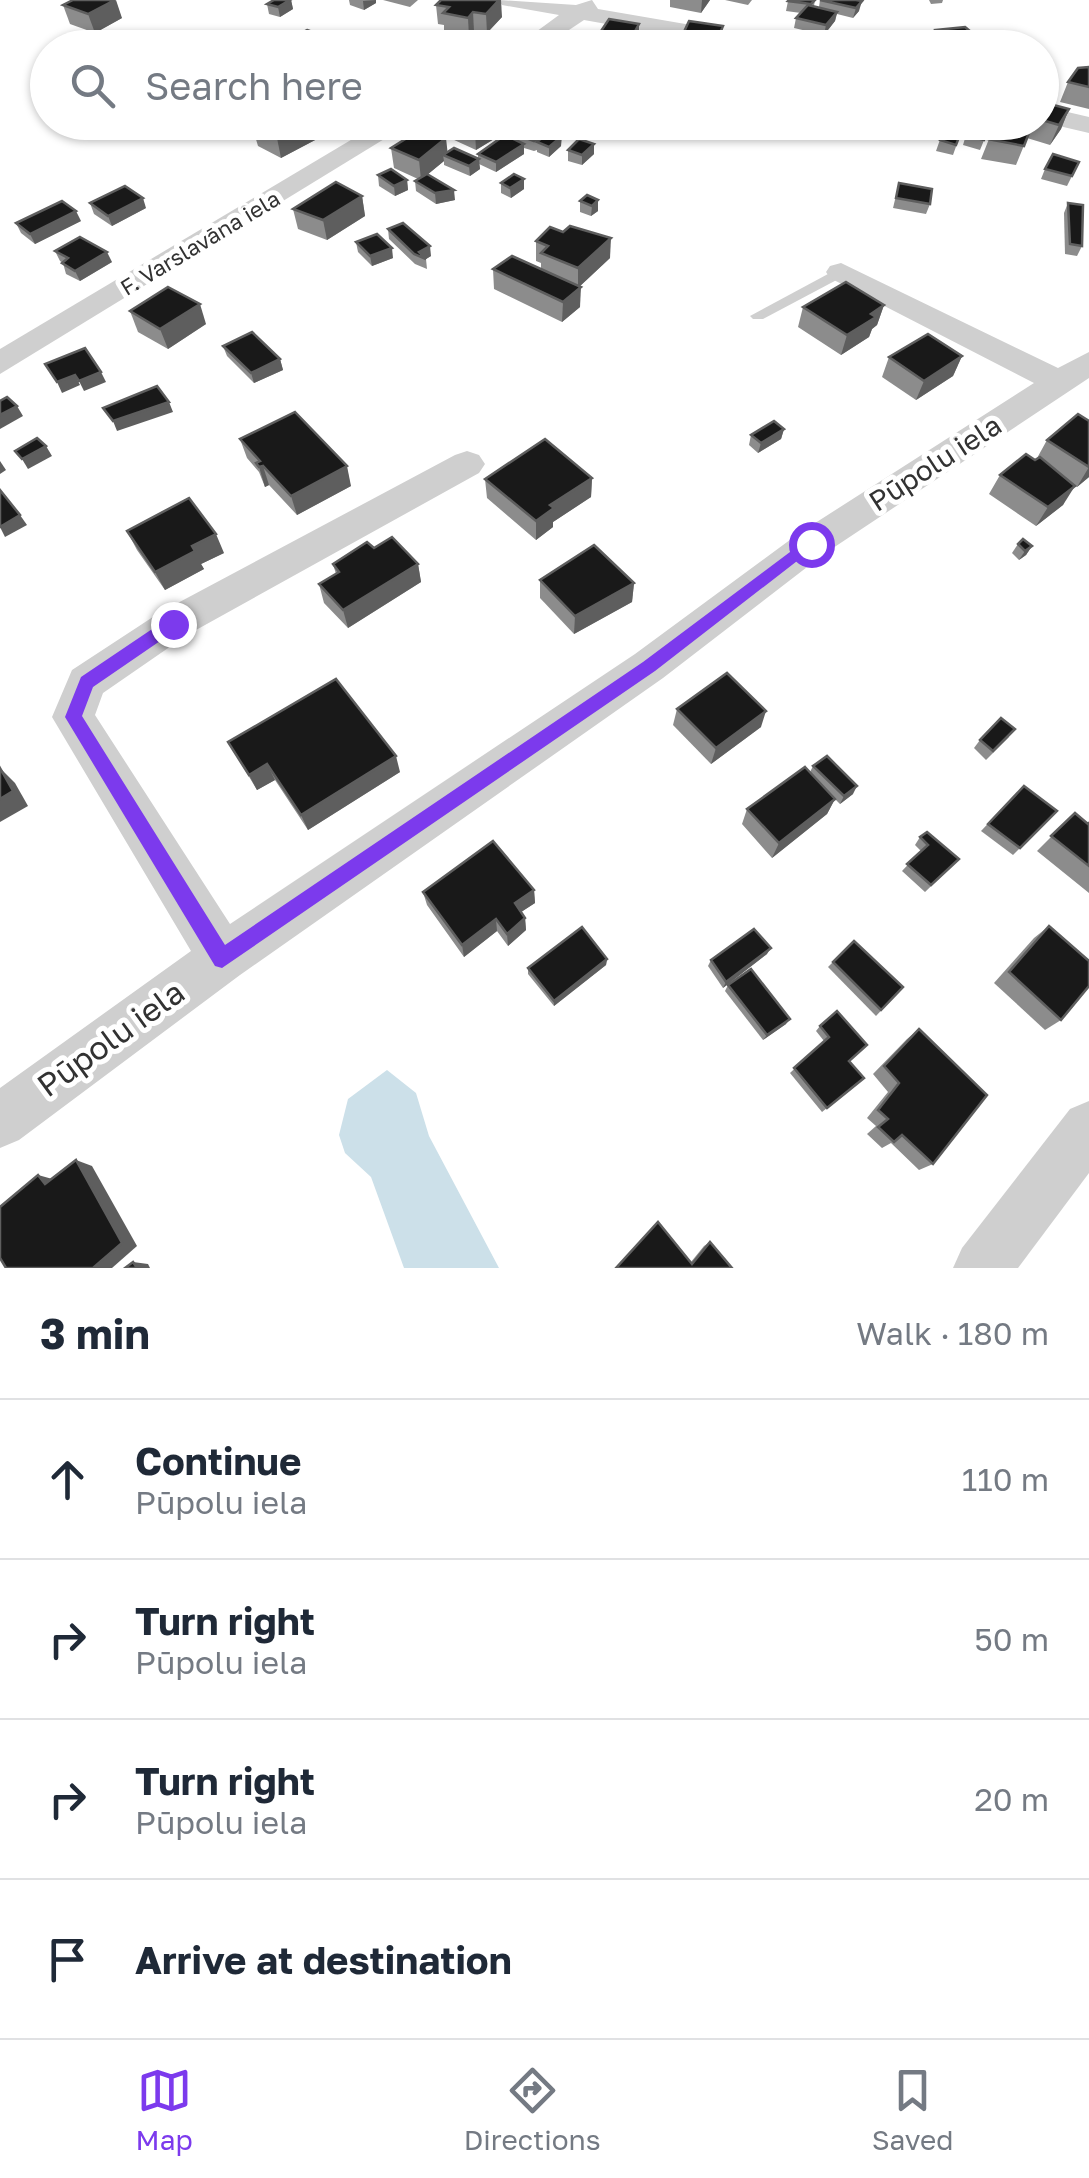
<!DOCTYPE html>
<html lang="en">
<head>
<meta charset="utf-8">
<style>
  body { margin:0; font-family:"Golos Text",sans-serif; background:#f6f6f7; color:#1f2937 }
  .stop { position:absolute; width:30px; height:30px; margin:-22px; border:8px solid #7c3aed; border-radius:50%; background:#fff }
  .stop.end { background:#7c3aed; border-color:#fff; box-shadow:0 2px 10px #0008 }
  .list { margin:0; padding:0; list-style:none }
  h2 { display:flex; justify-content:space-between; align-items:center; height:130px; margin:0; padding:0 40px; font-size:42px }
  h2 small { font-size:32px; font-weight:400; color:#747a83 }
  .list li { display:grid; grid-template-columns:65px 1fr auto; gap:30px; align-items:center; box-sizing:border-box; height:160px; padding:0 40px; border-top:2px solid #e0e1e3 }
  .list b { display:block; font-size:38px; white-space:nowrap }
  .list p { margin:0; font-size:32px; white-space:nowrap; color:#747a83 }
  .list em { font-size:32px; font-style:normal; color:#747a83 }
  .icon { flex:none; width:55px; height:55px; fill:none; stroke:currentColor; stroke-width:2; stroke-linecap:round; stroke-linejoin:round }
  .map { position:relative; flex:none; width:1089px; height:1268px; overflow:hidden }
  .search { position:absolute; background:#fff; box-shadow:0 2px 8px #0004; left:30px; right:30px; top:30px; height:110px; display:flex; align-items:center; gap:25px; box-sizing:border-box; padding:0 35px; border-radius:55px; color:#747a83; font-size:38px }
  .sheet { height:770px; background:#fff }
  nav { display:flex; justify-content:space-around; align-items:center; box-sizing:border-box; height:140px; border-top:2px solid #e0e1e3; background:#fff; font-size:28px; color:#747a83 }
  nav a { display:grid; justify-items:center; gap:5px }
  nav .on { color:#7c3aed }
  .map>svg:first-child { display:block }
  .water { fill:#cce0e9 }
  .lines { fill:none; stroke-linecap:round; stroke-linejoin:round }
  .lane { fill:#cfcfcf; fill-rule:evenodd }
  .street { fill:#cfcfcf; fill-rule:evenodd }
  .wall { fill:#8c8c8c }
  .shaded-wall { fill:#5e5e5e }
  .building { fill:#191919; stroke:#5e5e5e; stroke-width:2.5 }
  .route { fill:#7c3aed }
  .labels { text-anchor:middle; stroke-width:10; stroke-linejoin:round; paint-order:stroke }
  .far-street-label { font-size:22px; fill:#323232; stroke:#fff }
  .street-label { font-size:28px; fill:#323232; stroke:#fff }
  .near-street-label { font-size:32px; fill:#323232; stroke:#fff }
</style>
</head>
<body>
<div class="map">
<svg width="1089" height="1268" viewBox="0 0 1089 1268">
  <rect width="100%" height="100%" fill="#fff"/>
  <path class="water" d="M387 1070 416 1093 429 1136 499 1268H404L371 1177 345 1153 339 1135 348 1099Z"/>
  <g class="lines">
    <path class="lane" d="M841 267 846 269V275L763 319H753L750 316Z"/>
    <g class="street">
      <path d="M499 0 576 5 592 0 598 9 784 41 795 48H741L584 20 542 48H514L559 15 502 5Z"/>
      <path d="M1042 106 1089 117V133L1042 122Z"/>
      <path d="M381 122H412L0 374V349Z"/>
      <path d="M841 263 1058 368 1089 352V378L824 554 663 678 240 975 19 1140 0 1148V1088L191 951 52 717 72 670 159 613 455 455 467 451 479 455 485 464 479 473 187 635 103 693 95 715 230 924 635 654 798 534 1034 383 830 278 826 272 830 266Z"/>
      <path d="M1089 1101V1173L1018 1268H953L962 1248 1070 1109Z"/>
    </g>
  </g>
  <g class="wall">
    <path d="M291 0 293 9 280 17 269 14 267 4Z"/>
    <path d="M349 0H376V3L364 10 350 5Z"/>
    <path d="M383 0H418L410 7Z"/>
    <path d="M670 0H710L701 13 670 7Z"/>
    <path d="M725 0H752L748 5Z"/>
    <path d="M815 0 814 6 819 7 820 0H856L859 11 853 18 837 14 835 21 824 35 794 28 796 18 801 13 786 11 788 1Z"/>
    <path d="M929 0H943L942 3 931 4Z"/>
    <path d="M63 5 122 18 95 33 70 24Z"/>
    <path d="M436 5 502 17 487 33 474 31 469 37 444 32V25L438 24Z"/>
    <path d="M689 21 721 45 720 48H682L683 34Z"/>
    <path d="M639 24V34L631 48 597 47V37Z"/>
    <path d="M936 30 982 41 980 48H941L933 40Z"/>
    <path d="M318 34 320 44 314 48H293L292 38Z"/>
    <path d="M884 40 927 41 925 48H882Z"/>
    <path d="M1089 66V109L1060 102 1068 82Z"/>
    <path d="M1042 102 1069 109 1061 129 1050 145 1027 138 1016 165 981 159 993 129 989 128 980 150 963 145 966 135 989 127 991 122H1042Z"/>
    <path d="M223 122H333L334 130 281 158 258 146 255 136 223 124Z"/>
    <path d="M448 122H499V136L476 150 452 139V133L449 132Z"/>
    <path d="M940 122H968L961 138H959L953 155 936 151 942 134 937 133Z"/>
    <path d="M518 135 561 146 549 157 537 152V150L534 151 524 148V154L496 172 479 164 480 169 470 176 444 165V161L428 174 455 200 436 204 416 191 415 181 418 179 394 168 391 148 447 152 478 158V154L518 141Z"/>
    <path d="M568 150 594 154 582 165 568 161Z"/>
    <path d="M1079 162 1067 186 1041 179 1045 169Z"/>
    <path d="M378 175 407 180 408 190 395 196 379 186Z"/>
    <path d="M501 183 524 189 511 198 501 193Z"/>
    <path d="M899 183 930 204 926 214 893 208Z"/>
    <path d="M587 195 598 211 591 216 580 212V201Z"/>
    <path d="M362 196 365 216 327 240 298 229 293 209Z"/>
    <path d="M90 203 146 208 112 226 94 214Z"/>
    <path d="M1068 203 1082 246 1077 256 1065 254 1064 213Z"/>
    <path d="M81 221 35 244 21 233 16 223Z"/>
    <path d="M388 229 431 256 426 259 427 269 415 264 389 239Z"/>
    <path d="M536 241 610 258 580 286V307L562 322 494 289 493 269H541V263L536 261Z"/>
    <path d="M356 242 393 258 372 266 358 252Z"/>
    <path d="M55 251 112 262 80 281 66 274 63 263 60 261Z"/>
    <path d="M884 305 877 325 872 329 869 337 841 355 798 327 803 307Z"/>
    <path d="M130 311 206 324 168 349 138 332Z"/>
    <path d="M223 346 280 359 283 370 254 383 227 356Z"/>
    <path d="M962 356 953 376 916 400 882 377 889 357Z"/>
    <path d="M1089 421V477L1077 487 1073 484 1063 505 1036 526 989 494 1000 475 1036 460 1047 440Z"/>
    <path d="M784 429 781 439 758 453 749 445 751 435Z"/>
    <path d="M240 439 351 486 297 515 269 485 265 487 259 472 247 458Z"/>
    <path d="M592 478 591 497 553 522V527L536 540 487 498 485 479Z"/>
    <path d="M127 531 224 553 201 564 204 569 165 590 137 550Z"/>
    <path d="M1018 544 1032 546 1026 555 1019 560 1012 553Z"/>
    <path d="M374 548 418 564 421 582 348 628 324 603 319 584 336 574 333 564Z"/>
    <path d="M540 580 634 583 632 602 574 634 540 598Z"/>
    <path d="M677 709 761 727 711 764 673 725Z"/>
    <path d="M1009 737 986 760 974 748 980 740Z"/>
    <path d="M228 742 400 772 308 830 275 780 257 790Z"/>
    <path d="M813 766 853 794 840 804 835 799 827 814 772 858 742 824 747 809 810 772Z"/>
    <path d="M1024 786 1057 811 1013 855 981 831Z"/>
    <path d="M1075 813 1088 824 1089 823V893L1037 851Z"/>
    <path d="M920 837 952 866 925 892 902 871 921 851 915 845Z"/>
    <path d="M534 890 535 903 521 912 525 918 526 930 508 946 497 931 464 957 427 905 423 892Z"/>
    <path d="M1049 926 1061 1020 1045 1030 994 983 1034 938Z"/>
    <path d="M767 954 723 988 708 966 711 960Z"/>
    <path d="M607 959 606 965 554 1006 528 974V968Z"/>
    <path d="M833 962 903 987 876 1016 828 967Z"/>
    <path d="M728 985 786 1024 763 1040 725 991Z"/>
    <path d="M820 1026 864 1078 822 1112 790 1073 824 1041 816 1031Z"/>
    <path d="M919 1029 933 1164 919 1170 891 1143 882 1148 867 1134 876 1126 867 1118 888 1092 873 1074 907 1039Z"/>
    <path d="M710 1242 732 1268H616L691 1262 704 1246Z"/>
  </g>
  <g class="shaded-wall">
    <path d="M116 0 122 18 95 33 88 14Z"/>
    <path d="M291 0 293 9 280 17 278 7Z"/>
    <path d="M376 0V3L364 10 363 1Z"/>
    <path d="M499 0H501L502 17 487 33 486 14Z"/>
    <path d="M702 0H710L701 13Z"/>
    <path d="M862 1 859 11 853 18 856 8Z"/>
    <path d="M473 12 474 31 469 37 468 18Z"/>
    <path d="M837 12 835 21 824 35 826 25Z"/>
    <path d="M639 24V34L631 48H628L629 42Z"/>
    <path d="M723 26 720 48H714Z"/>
    <path d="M318 34 320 44 314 48H304L303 42Z"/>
    <path d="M982 41 980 48H954V46Z"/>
    <path d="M1069 109 1061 129 1050 145 1059 125Z"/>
    <path d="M308 122H333L334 130 281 158 277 138Z"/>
    <path d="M488 122H499V136L476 150 475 131Z"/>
    <path d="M562 136 561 146 549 157V147Z"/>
    <path d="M446 138 448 156 443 155 444 161 421 180 419 160Z"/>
    <path d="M524 144V154L496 172V162Z"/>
    <path d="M594 144V154L582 165V155Z"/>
    <path d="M479 159 480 169 470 176 469 166Z"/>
    <path d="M524 179V189L511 198 510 188Z"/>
    <path d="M407 180 408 190 395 196 394 186Z"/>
    <path d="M454 190 455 200 436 204 435 193Z"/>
    <path d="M362 196 365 216 327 240 323 220Z"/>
    <path d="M143 198 146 208 112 226 108 216Z"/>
    <path d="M598 200V211L591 216 592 206Z"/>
    <path d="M76 211 81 221 35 244 30 234Z"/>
    <path d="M611 238 610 258 578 288V268Z"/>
    <path d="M430 246 431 256 426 259 419 252Z"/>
    <path d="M392 248 393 258 372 266 370 256Z"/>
    <path d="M107 252 112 262 80 281 75 271Z"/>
    <path d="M581 287 580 307 562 322 563 302Z"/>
    <path d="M200 304 206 324 168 349 160 329Z"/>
    <path d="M884 305 877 325 872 329 869 337 841 355 847 335 871 314Z"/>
    <path d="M962 356 953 376 916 400 924 381Z"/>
    <path d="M280 359 283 370 254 383 251 373Z"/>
    <path d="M101 372 106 382 84 391 79 381Z"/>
    <path d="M75 375 80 385 62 393 57 382Z"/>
    <path d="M169 402 173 412 117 431 113 421Z"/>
    <path d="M17 406 23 416 0 429V415Z"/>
    <path d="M784 429 781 439 758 453 761 443Z"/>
    <path d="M46 446 52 456 28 469 22 459Z"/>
    <path d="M0 461 6 470 0 474Z"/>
    <path d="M263 466 269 485 265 487 259 467Z"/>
    <path d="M347 466 351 486 297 515 291 496Z"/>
    <path d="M1089 467V477L1077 487Z"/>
    <path d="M592 478 591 497 553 522V527L536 540V521L550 505Z"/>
    <path d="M1075 486 1063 505 1036 526 1048 507Z"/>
    <path d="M20 515 27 525 5 537 0 527Z"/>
    <path d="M216 534 224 553 201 564 204 569 165 590 155 572 192 546Z"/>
    <path d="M1032 546 1026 555 1019 560 1025 551Z"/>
    <path d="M418 564 421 582 348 628 343 610Z"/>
    <path d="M634 583 632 602 574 634 575 616Z"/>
    <path d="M766 711 761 727 711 764 716 748Z"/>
    <path d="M396 756 400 772 308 830 301 815Z"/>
    <path d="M267 764 275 780 257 790 249 775Z"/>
    <path d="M0 768 15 783 28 806 0 822Z"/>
    <path d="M857 786 853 794 840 804 844 796Z"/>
    <path d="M835 799 827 814 772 858 779 843Z"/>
    <path d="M534 890 535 903 515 916V903Z"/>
    <path d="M525 918 526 930 508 946 507 934Z"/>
    <path d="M496 919 497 931 464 957 462 945Z"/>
    <path d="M771 948 767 954 723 988 726 982Z"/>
    <path d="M607 959 606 965 554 1006V1001Z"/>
    <path d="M790 1019 786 1024 763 1040 767 1035Z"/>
    <path d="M76 1160 92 1166 137 1246 112 1268H93Z"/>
    <path d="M38 1175 56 1180 45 1184Z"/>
    <path d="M133 1262 148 1264 150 1268H137Z"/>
  </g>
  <g class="building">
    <path d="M73 0H115L88 14 63 5Z"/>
    <path d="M274 0H290L278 7 267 4Z"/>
    <path d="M441 0H499L486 14 473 12 468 18 443 13 449 7 436 5Z"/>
    <path d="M789 0H815L811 4 788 1Z"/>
    <path d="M820 0H856L862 1 856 8Z"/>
    <path d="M808 5 837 12 826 25 796 18Z"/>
    <path d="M609 19 639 24 629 42 597 37Z"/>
    <path d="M689 21 723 26 714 47 689 44 693 35 683 34Z"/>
    <path d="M965 27 982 41 954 46 936 30Z"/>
    <path d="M307 30 318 34 303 42 292 38Z"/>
    <path d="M903 34 927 41 920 48H910L884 40Z"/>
    <path d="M252 43 260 46 257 48H244Z"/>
    <path d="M1089 67V87L1068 82 1078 68Z"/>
    <path d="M1042 102 1069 109 1059 125 1042 120Z"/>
    <path d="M260 122H308L277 138 253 126Z"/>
    <path d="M457 122H488L475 131Z"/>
    <path d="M941 122H967L965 128Z"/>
    <path d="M996 122H1025L1032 125 1024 146 988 139Z"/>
    <path d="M974 123 990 127 984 140 966 135Z"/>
    <path d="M423 128 446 138 419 160 391 148Z"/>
    <path d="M527 129 543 135 534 141 518 135Z"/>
    <path d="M944 129 961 132 956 145 940 140Z"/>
    <path d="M550 131 562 136 549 147 537 142Z"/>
    <path d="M505 135 524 144 496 162 478 154Z"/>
    <path d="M579 139 594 144 582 155 568 150Z"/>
    <path d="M454 148 479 159 469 166 443 155Z"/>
    <path d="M1053 154 1079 162 1072 176 1045 169Z"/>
    <path d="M391 169 407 180 394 186 378 175Z"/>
    <path d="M427 174 454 190 435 193 415 181Z"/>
    <path d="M514 174 524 179 510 188 501 183Z"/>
    <path d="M336 182 362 196 323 220 293 209Z"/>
    <path d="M899 183 932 189 930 204 896 198Z"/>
    <path d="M125 186 143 198 108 216 90 203Z"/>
    <path d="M587 195 598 200 592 206 580 201Z"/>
    <path d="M62 201 76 211 30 234 16 223Z"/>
    <path d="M1068 203 1083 205 1082 246 1070 244Z"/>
    <path d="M403 223 430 246 419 252 426 259 414 254 388 229Z"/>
    <path d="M570 226 611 238 578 268 541 253 548 246 536 241 550 227 563 232Z"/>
    <path d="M377 234 392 248 370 256 356 242Z"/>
    <path d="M80 237 107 252 75 271 62 263 68 258 55 251Z"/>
    <path d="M512 256 581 287 563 302 493 269Z"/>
    <path d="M846 282 884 305 871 314 876 317 847 335 803 307Z"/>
    <path d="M168 287 200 304 160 329 130 311Z"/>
    <path d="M252 332 280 359 251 373 223 346Z"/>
    <path d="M928 334 962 356 924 381 889 357Z"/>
    <path d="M85 348 101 372 79 381 75 375 57 382 45 364Z"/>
    <path d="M157 386 169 402 113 421 103 408Z"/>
    <path d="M7 397 17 406 0 415V401Z"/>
    <path d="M295 412 347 466 291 496 263 466 259 467 256 463 260 461 240 439Z"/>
    <path d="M1078 414 1089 421V467L1047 440Z"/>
    <path d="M774 421 784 429 761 443 751 435Z"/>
    <path d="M37 438 46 446 22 459 15 451Z"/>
    <path d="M545 439 592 478 550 505 554 508 536 521 485 479Z"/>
    <path d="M1026 454 1035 460 1040 457 1075 486 1048 507 1000 475Z"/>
    <path d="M0 490 20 515 0 527Z"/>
    <path d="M189 498 216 534 192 546 195 551 155 572 127 531Z"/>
    <path d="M392 537 418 564 343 610 319 584 339 572 333 564 367 542 374 548Z"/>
    <path d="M1023 539 1032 546 1025 551 1018 544Z"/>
    <path d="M594 545 634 583 575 616 540 580Z"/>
    <path d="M727 673 766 711 716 748 677 709Z"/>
    <path d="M336 679 396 756 301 815 267 764 249 775 228 742Z"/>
    <path d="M1001 718 1015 729 993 751 980 740Z"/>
    <path d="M827 756 857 786 844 796 813 766Z"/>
    <path d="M805 767 835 799 779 843 747 809Z"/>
    <path d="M0 768 13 791 0 799Z"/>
    <path d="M1024 786 1057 811 1020 848 988 824Z"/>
    <path d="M1075 813 1088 824 1089 823V866L1051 836Z"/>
    <path d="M927 832 959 859 931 885 907 864 928 845 920 837Z"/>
    <path d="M493 841 534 890 515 903 525 918 507 934 496 919 462 945 423 892Z"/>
    <path d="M1049 926 1089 961V986L1061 1020 1009 972Z"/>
    <path d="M582 927 607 959 554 1001 528 968Z"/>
    <path d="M754 929 771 948 726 982 711 960Z"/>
    <path d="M854 941 903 987 881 1010 833 962Z"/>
    <path d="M751 969 790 1019 767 1035 728 985Z"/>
    <path d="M837 1011 867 1045 849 1061 864 1078 827 1108 794 1068 829 1037 820 1026Z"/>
    <path d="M919 1029 987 1095 933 1164 902 1135 894 1142 878 1127 888 1119 878 1110 899 1083 884 1066Z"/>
    <path d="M76 1160 122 1243 93 1268H6L0 1258V1207L38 1175 45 1184Z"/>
    <path d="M658 1222 692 1264 710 1242 732 1268H616Z"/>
    <path d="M133 1262 137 1268H125Z"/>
  </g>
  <path class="route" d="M806 540 819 544 655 671 222 968 215 966 65 717 81 677 167 619H179V628L93 687 82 716 225 945 643 662Z"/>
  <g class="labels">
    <g class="far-street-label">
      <text transform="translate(200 243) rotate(-31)" y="8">F. Varslavāna iela</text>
    </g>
    <g class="street-label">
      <text transform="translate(935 463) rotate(-33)" y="10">Pūpolu iela</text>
    </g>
    <g class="near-street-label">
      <text transform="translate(111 1039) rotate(-36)" y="11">Pūpolu iela</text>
    </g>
  </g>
</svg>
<div class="stop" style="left:811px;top:544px"></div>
<div class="stop end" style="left:173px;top:624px"></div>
<div class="search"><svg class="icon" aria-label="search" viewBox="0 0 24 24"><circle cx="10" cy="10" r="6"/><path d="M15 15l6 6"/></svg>Search here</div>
</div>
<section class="sheet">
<h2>3 min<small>Walk · 180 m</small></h2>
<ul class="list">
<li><svg class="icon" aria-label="ahead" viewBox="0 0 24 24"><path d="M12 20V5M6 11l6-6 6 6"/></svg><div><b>Continue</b><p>Pūpolu iela</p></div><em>110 m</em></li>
<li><svg class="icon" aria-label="right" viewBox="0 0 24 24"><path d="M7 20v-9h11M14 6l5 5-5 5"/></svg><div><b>Turn right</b><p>Pūpolu iela</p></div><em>50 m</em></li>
<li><svg class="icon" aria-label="right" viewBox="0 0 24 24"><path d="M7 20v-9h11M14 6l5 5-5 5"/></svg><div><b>Turn right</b><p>Pūpolu iela</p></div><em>20 m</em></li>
<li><svg class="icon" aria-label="arrive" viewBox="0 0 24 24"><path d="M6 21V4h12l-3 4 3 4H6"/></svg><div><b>Arrive at destination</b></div></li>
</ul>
</section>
<nav>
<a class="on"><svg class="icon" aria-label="map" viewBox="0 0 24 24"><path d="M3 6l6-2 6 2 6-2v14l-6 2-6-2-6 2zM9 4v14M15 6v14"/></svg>Map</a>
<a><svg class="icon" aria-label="directions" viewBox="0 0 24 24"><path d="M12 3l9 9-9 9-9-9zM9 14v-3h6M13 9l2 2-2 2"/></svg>Directions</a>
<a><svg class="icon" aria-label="saved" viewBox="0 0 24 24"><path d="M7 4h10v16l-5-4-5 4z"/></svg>Saved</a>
</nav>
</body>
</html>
